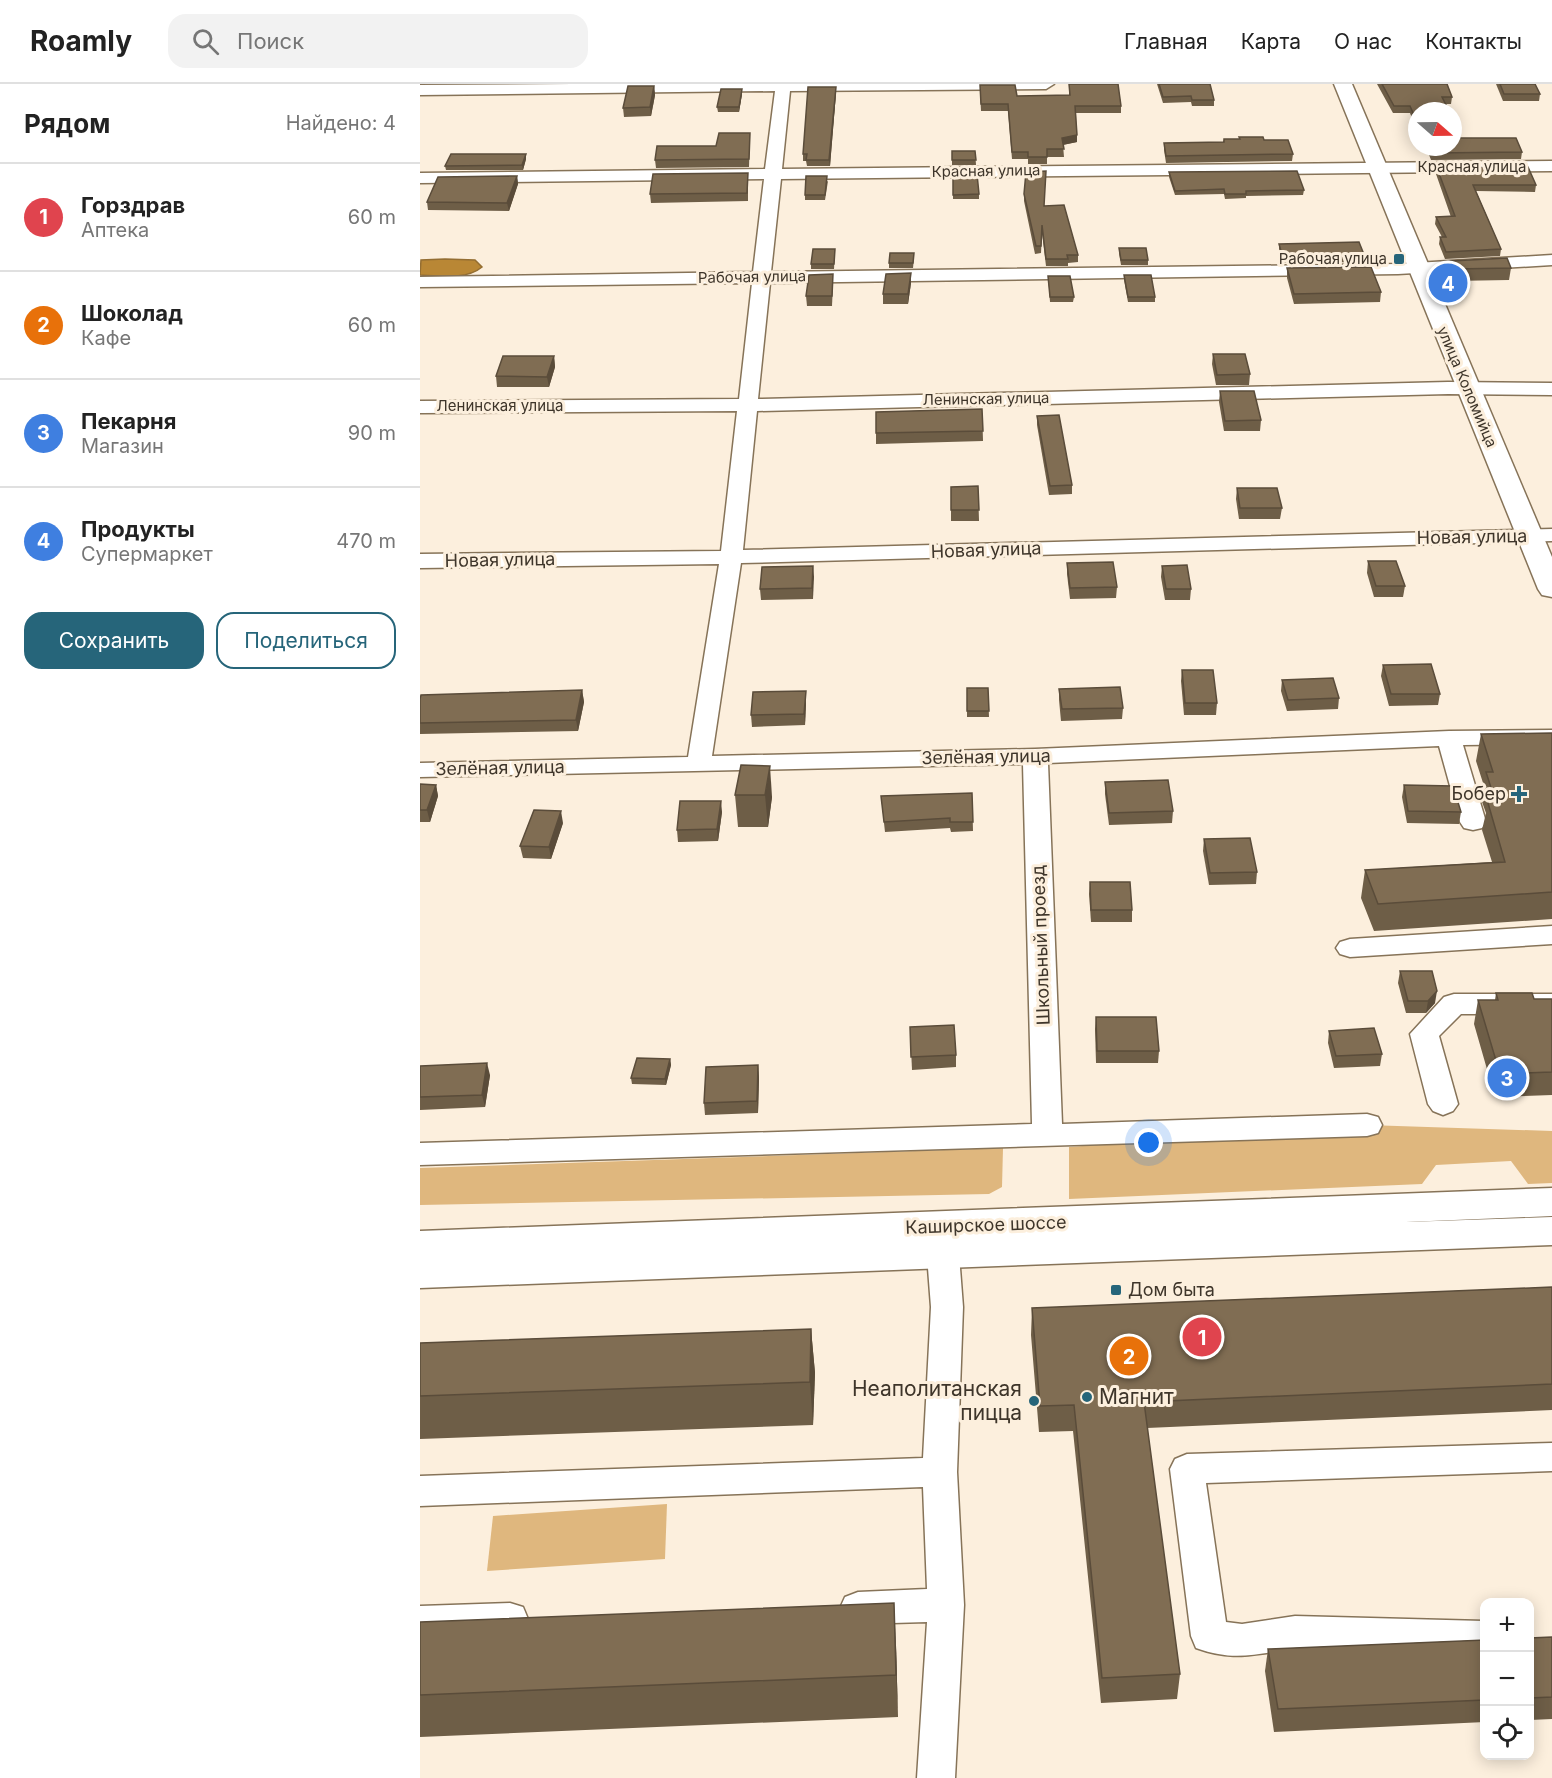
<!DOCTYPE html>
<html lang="ru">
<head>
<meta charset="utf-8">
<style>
  body { margin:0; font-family:Inter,sans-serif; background:#f2f2f2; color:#222 }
  .controls { position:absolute; right:18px; bottom:18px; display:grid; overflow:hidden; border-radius:12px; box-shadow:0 3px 15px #0003 }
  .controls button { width:54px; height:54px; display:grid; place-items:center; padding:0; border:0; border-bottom:2px solid #e0e0e0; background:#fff; color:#222; font:30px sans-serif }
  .compass { position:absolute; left:988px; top:18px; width:54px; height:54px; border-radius:50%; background:#fff; box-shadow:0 3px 15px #0003; rotate:110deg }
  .you { position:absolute; left:729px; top:1059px; width:21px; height:21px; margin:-15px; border:4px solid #fff; border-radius:50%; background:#1a73e8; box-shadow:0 0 0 9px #1a73e833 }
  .badge { display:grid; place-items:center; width:39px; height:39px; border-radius:50%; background:#26657a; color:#fff; font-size:20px; font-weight:700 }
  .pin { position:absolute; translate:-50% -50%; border:3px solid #fff; box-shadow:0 2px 6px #0006 }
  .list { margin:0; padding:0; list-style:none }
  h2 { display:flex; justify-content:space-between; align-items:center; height:78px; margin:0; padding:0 24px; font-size:26px }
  h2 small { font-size:20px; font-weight:400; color:#767676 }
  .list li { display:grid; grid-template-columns:39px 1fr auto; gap:18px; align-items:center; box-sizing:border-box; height:108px; padding:0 24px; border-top:2px solid #e0e0e0 }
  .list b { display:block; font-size:22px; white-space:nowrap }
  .list p { margin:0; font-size:20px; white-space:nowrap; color:#767676 }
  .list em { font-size:20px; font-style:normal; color:#767676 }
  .actions { display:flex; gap:12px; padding:18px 24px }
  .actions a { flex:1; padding:14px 0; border:2px solid #26657a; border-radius:18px; text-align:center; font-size:21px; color:#26657a }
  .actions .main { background:#26657a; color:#fff }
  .icon { flex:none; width:33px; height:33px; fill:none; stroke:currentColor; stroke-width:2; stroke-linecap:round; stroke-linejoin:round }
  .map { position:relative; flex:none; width:1132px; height:1694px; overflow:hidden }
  header { display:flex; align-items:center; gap:36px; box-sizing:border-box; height:84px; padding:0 30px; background:#fff; border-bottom:2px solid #e0e0e0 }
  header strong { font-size:28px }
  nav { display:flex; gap:33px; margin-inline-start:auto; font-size:21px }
  .search { width:420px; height:54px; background:#f2f2f2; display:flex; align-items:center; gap:15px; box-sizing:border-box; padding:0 21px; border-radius:18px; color:#767676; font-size:22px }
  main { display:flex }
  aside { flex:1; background:#fff }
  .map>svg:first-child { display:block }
  .green { fill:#dfb77e }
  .water { fill:#b98735; stroke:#946e32; stroke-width:1.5 }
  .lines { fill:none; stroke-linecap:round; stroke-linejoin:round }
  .minor-casing { stroke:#867358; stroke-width:3 }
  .major-casing { stroke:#867358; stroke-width:3 }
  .minor { fill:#fff; fill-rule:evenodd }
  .major { fill:#fff; fill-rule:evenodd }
  .wall { fill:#6e5e47 }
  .shaded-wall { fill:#5a4c3a }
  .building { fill:#806d53; stroke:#5a4c3a; stroke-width:1.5 }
  .poi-dot { fill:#26657a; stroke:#fcefdd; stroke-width:2 }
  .labels { text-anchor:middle; stroke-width:6; stroke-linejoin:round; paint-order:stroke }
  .far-street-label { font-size:15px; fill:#3e352a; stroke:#fcefdd }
  .far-poi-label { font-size:15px; fill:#3e352a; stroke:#fcefdd; text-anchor:end }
  .street-label { font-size:18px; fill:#3e352a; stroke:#fcefdd }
  .poi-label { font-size:18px; fill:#3e352a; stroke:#fcefdd; text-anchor:end }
  .near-poi-label { font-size:21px; fill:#3e352a; stroke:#fcefdd; text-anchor:end }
</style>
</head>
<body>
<header>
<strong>Roamly</strong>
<div class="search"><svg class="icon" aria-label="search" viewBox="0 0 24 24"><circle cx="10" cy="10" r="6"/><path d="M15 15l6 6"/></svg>Поиск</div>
<nav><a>Главная</a><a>Карта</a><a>О нас</a><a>Контакты</a></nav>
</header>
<main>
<aside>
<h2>Рядом<small>Найдено: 4</small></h2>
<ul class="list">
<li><span class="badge" style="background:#e0444e">1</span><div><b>Горздрав</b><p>Аптека</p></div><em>60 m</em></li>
<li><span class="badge" style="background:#e8710a">2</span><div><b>Шоколад</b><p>Кафе</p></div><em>60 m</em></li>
<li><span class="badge" style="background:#3f7fe0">3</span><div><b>Пекарня</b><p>Магазин</p></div><em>90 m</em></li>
<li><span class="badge" style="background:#3f7fe0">4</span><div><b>Продукты</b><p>Супермаркет</p></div><em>470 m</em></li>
</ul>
<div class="actions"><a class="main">Сохранить</a><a>Поделиться</a></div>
</aside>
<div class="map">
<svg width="1132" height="1694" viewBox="0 0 1132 1694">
  <rect width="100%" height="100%" fill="#fcefdd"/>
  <g class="green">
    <path d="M947 1041 1132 1047V1099L1108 1100 1091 1077 1016 1081 1002 1100 649 1115V1063Z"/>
    <path d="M583 1064 582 1103 569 1110 0 1121V1084Z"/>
    <path d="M247 1420 245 1475 67 1487 73 1432Z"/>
  </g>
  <path class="water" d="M25 175 55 176 62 183C47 196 19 192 0 191L1 176Z"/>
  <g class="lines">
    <defs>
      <g id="minor">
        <path d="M153 0H634L626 5 370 7 362 85 1132 77V87L361 95 351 188 978 180 1132 171V181L978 190 350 199 338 315 1028 298 1132 299V311L1028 310 337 327 323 466 1132 445V457L321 479 292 672 615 665 1029 647 1132 646V660L1043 661 1066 738 1062 744 1053 746 1044 744 1040 738 1019 662 628 679 642 1040 947 1030 958 1033 962 1041 958 1049 947 1052 0 1081V1059L612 1040 603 680 0 693V679L268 673 299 480 0 484V470L301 467 317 327 0 329V317L319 315 332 199 0 203V193L333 188 344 95 0 99V89L345 85 355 7 0 11V1Z"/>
        <path d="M1132 842V860L930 873 920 870 916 864 920 858 930 855Z"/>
        <path d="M1034 910H1132V930H1041L1019 952 1038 1020 1033 1027 1023 1031 1013 1027 1008 1020 990 950 1024 913Z"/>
        <path d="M523 1159 534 1162 539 1171 543 1223 537 1388 544 1521 535 1694H497L507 1538 438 1540 425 1535 420 1524 425 1513 438 1508 507 1505 503 1403 0 1422V1392L503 1374 511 1223 507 1171 512 1162Z"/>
        <path d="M1132 1359V1387L786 1399 806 1538 822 1540 875 1532 1064 1537V1570C1002 1571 938 1562 876 1566 835 1568 818 1579 776 1564L771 1552 750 1385 755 1375 767 1370Z"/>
        <path d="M90 1519 103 1523 108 1535 103 1547 90 1551 0 1554V1522Z"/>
      </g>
      <g id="major">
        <path d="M914 0H932L1132 473V513L1122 511 1118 505Z"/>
        <path d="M1132 1104V1132L986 1138 1132 1133V1161L0 1204V1147Z"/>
      </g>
    </defs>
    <use href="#minor" class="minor-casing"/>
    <use href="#major" class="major-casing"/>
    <use href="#minor" class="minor"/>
    <use href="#major" class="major"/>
  </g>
  <g class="wall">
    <path d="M649 0H698L701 22V29H656L657 58 643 61 644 73H627V80H608V75H592L588 27H561L560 8 597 12 649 11Z"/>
    <path d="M737 0H790L794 16V22H772L771 18 743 19Z"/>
    <path d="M957 0H1027L1032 13 1031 20H1026L997 27V47L990 29H973Z"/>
    <path d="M1076 0H1115L1120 10 1119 17H1083Z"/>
    <path d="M234 2 235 11 231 32 204 33 203 24Z"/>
    <path d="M322 5V10L319 28H298L297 23Z"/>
    <path d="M416 9 410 82H387L386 77H383V70Z"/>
    <path d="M330 49 329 83 236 84 235 76 296 62Z"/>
    <path d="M819 53 844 56 873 70 872 77 746 79 744 66V59L803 58 804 55H819Z"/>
    <path d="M1040 54 1102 68 1101 75 1011 76 1006 63H1033Z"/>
    <path d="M532 67H555L556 81H532Z"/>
    <path d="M106 70V75L103 86H26L25 82Z"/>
    <path d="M1017 84 1116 101 1115 108 1056 107 1081 165 1080 172 1025 175 1019 160 1020 153H1022L1015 140 1016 133H1031L1016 90Z"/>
    <path d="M749 88 884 106 883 111 826 112V114L805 115 804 110 755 111 749 93Z"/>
    <path d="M328 89V117L231 119 230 110Z"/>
    <path d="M533 91 559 110V115H533Z"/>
    <path d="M97 92 98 100 89 127 8 126 7 118Z"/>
    <path d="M408 97 405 116H385V111Z"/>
    <path d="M604 110 624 122 658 171V178L648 179V182H626L622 149 621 169 615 170 604 117Z"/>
    <path d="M859 160 945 173 944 178 863 179 859 165Z"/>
    <path d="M699 164 728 176V181H701L699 169Z"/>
    <path d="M415 165 414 185H391V180Z"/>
    <path d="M494 174 493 184H469V179Z"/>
    <path d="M1031 177 1091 184 1089 196 1032 197 1029 189Z"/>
    <path d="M867 184 961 208 960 218 874 220 867 194Z"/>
    <path d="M704 191 735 213V218H708L704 196Z"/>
    <path d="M628 192 654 213 653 218H630Z"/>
    <path d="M491 199 488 220H463V210Z"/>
    <path d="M413 200 412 222H387L386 212Z"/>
    <path d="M793 270 830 290 829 301H796L792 280Z"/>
    <path d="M134 272 135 283 129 303H77L76 292Z"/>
    <path d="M800 307 841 336 840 347H804L799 318Z"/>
    <path d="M562 325 563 357 456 360V328Z"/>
    <path d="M617 332 652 401V410L629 411 617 341Z"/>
    <path d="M558 402 559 437H531V403Z"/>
    <path d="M817 404 862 424 860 435H819L816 415Z"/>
    <path d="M948 477 985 502 983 513H954L947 489Z"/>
    <path d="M647 479 697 503 696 514 650 515 647 490Z"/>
    <path d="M393 482V515L341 516 340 505Z"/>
    <path d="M742 482 771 505 770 516H745L741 493Z"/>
    <path d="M963 581 1020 610 1018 621 969 622 961 592Z"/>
    <path d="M762 586 797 619 796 631H764L761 597Z"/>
    <path d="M862 596 919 614 918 625 867 627 861 607Z"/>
    <path d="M547 604H568L569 633H547Z"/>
    <path d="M639 605 703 624 702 635 641 637 639 616Z"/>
    <path d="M162 606 164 618 158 647 0 650V615Z"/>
    <path d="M386 619 385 641 332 643 331 631Z"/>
    <path d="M1132 649V835L954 847 941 814 945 786 1072 778 1062 746 1066 729 1061 715 1064 702 1056 677 1061 650Z"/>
    <path d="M321 681 352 713 348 743H318L315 711Z"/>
    <path d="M685 698 753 727 752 739 689 741 685 710Z"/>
    <path d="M0 700 16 701 18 712 10 738H0Z"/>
    <path d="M984 701 1041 728 1039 740 987 739 982 713Z"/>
    <path d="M552 709 553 747 531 748 530 744 465 748 461 712Z"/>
    <path d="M302 728 298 757 258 758 257 746Z"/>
    <path d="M143 739 131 775 103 774 100 762Z"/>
    <path d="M784 755 837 788 836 800 789 801 783 767Z"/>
    <path d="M670 798 712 826V838H671L669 810Z"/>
    <path d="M980 887 1015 919 1006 929H986L978 899Z"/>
    <path d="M1076 909 1114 915H1132V1011L1075 1013 1054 940 1058 916H1075Z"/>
    <path d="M676 933 739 967 738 979H676L675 945Z"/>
    <path d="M490 943 536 971V983L492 986Z"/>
    <path d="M909 947 962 970 960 982 914 984 908 959Z"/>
    <path d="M250 975 251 981 246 1001 212 1000 211 994Z"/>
    <path d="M338 981 339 994 338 1029 285 1031 284 1019Z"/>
    <path d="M0 982 70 991 65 1023 0 1026Z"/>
    <path d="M1132 1203V1326L727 1344 760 1590 757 1615 681 1619 653 1347 619 1348 611 1251 612 1224Z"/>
    <path d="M391 1245 395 1289 393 1341 0 1355V1259Z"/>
    <path d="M0 1538 476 1561 478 1633 0 1653Z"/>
    <path d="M1132 1553V1635L1110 1636V1554Z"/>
    <path d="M1065 1556V1638L854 1648 845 1587 848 1565Z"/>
  </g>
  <g class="shaded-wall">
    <path d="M234 2 235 11 231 32 230 23Z"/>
    <path d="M416 3V9L410 82 409 76Z"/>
    <path d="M322 5V10L319 28V23Z"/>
    <path d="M657 51V58L642 61V54Z"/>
    <path d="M106 70V75L103 86 102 81Z"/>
    <path d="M97 92 98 100 89 127 87 119Z"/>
    <path d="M491 189V199L488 220V210Z"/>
    <path d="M134 272 135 283 129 303 127 293Z"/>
    <path d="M393 482 394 493 393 515 392 504Z"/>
    <path d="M162 606 164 618 158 647 156 636Z"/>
    <path d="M386 607V619L385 641 384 630Z"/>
    <path d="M350 682 352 713 348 743 345 711Z"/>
    <path d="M16 701 18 712 10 738 7 726Z"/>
    <path d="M301 717 302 728 298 757 297 745Z"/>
    <path d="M141 727 143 739 131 775 129 763Z"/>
    <path d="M1017 907 1015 919 1006 929 1008 917Z"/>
    <path d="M250 975 251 981 246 1001 245 995Z"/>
    <path d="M67 979 70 991 65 1023 62 1011Z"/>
    <path d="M338 981 339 994 338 1029 337 1017Z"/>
    <path d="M391 1245 395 1289 393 1341 390 1298Z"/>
    <path d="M474 1519 476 1561 478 1633 476 1591Z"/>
  </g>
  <g class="building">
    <path d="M649 0H698L701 22H655L657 51 642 54 644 65H627V73H608V68H592L588 20H561L560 1H595L597 12 650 11Z"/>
    <path d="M739 0H790L794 16H772L771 12 743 13Z"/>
    <path d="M962 0H1027L1032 13H1022L1029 27H997V38L990 22H974Z"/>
    <path d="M1080 0H1115L1120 10H1084Z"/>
    <path d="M208 2H234L230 23 203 24Z"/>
    <path d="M388 3H416L409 76H386L387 70H383Z"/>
    <path d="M301 5H322L319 23H297Z"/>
    <path d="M1033 37 1040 54H1096L1102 68 1012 69 1009 63H1033Z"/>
    <path d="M299 49H330L329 75 235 76 237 62H296Z"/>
    <path d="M819 53H843L844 56H868L873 70 746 72 744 59 804 58V55H820Z"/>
    <path d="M532 67H555L556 76H532Z"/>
    <path d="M31 70H106L102 81 25 82Z"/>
    <path d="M1108 83 1116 101H1053L1081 165 1026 168 1020 153H1026L1016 133 1035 132 1017 84Z"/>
    <path d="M626 87 624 122 644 121 658 171H647L648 175H626L622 141 621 162H616L604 110 606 88Z"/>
    <path d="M877 87 884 106 826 107V110H805L804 105 755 107 749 88Z"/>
    <path d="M328 89 327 109 230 110 233 90Z"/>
    <path d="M557 90 559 110 533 111V91Z"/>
    <path d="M97 92 87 119 7 118 18 93Z"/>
    <path d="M386 92H407L405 111H385Z"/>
    <path d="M939 158 945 173 863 174 859 160Z"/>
    <path d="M699 164H726L728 176H701Z"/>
    <path d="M393 165H415L414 180H391Z"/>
    <path d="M470 169H494L493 179H469Z"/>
    <path d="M1087 174 1091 184 1034 185 1031 177Z"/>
    <path d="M951 183 961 208 874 210 867 184Z"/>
    <path d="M491 189 488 210H463L466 190Z"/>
    <path d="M413 190 412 212H386L389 191Z"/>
    <path d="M704 191H731L735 213H708Z"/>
    <path d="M628 192H650L654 213H630Z"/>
    <path d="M793 270H825L830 290 797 291Z"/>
    <path d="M83 272H134L127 293 76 292Z"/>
    <path d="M800 307H834L841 336 805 337Z"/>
    <path d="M562 325 563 347 456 349V328Z"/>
    <path d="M639 331 652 401 630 402 617 332Z"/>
    <path d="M558 402 559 426H531V403Z"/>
    <path d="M817 404H857L862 424H820Z"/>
    <path d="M948 477H976L985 502H956Z"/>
    <path d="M693 478 697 503 650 504 647 479Z"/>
    <path d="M767 481 771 505H746L742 482Z"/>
    <path d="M393 482 392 504 340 505 342 483Z"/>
    <path d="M1011 580 1020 610H971L963 581Z"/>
    <path d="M762 586H793L797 619H765Z"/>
    <path d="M913 594 919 614 868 616 862 596Z"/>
    <path d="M700 603 703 624 642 625 639 605Z"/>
    <path d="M547 604H568L569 627H547Z"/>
    <path d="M162 606 156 636 0 639V615L1 611Z"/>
    <path d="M386 607 384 630 331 631 333 608Z"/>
    <path d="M1132 649V808L958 820 945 786 1085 778 1068 719 1073 710 1066 688H1073L1061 650Z"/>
    <path d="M321 681 350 682 345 711H315Z"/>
    <path d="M748 696 753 727 689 729 685 698Z"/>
    <path d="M0 700 16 701 7 726H0Z"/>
    <path d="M984 701 1033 702 1041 728 988 727Z"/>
    <path d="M552 709 553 738H530V734L464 738 461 712Z"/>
    <path d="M260 717H301L297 745 257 746Z"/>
    <path d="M114 726 141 727 129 763 100 762Z"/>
    <path d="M830 754 837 788 790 789 784 755Z"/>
    <path d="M670 798H710L712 826H671Z"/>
    <path d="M980 887H1012L1017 907 1008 917H988Z"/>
    <path d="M1076 909H1112L1114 915H1132V988L1080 990 1058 916H1078Z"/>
    <path d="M676 933H736L739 967H677Z"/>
    <path d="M534 941 536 971 491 973 490 943Z"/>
    <path d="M954 944 962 970 916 972 909 947Z"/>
    <path d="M217 974 250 975 245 995 211 994Z"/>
    <path d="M67 979 62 1011 0 1013V982Z"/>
    <path d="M338 981 337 1017 284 1019 286 983Z"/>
    <path d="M1132 1203V1300L724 1318 760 1590 682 1594 654 1321 620 1322 612 1224Z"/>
    <path d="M391 1245 390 1298 0 1312V1259Z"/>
    <path d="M474 1519 476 1591 0 1611V1538Z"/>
    <path d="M1132 1553V1613L1110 1614V1554Z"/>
    <path d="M1065 1556V1616L858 1625 848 1565Z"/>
  </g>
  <g class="poi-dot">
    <rect x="973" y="169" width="12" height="12" rx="3"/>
    <path d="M1096 701h6v6h6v6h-6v6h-6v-6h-6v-6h6z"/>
    <rect x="690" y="1200" width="12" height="12" rx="3"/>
    <circle cx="667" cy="1313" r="6"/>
    <circle cx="614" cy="1317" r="6"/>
  </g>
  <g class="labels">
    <g class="far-street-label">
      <text x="1052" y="88">Красная улица</text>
      <text transform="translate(566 87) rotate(-1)" y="5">Красная улица</text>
      <text transform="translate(332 193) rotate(-1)" y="5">Рабочая улица</text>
      <text transform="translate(1047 303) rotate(67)" y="5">улица Коломийца</text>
      <text transform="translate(566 315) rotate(-1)" y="5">Ленинская улица</text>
      <text x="80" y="327">Ленинская улица</text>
    </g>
    <g class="far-poi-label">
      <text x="967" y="180">Рабочая улица</text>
    </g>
    <g class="street-label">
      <text transform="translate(1052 453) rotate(-1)" y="6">Новая улица</text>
      <text transform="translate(566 466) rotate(-2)" y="6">Новая улица</text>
      <text transform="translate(80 476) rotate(-1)" y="6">Новая улица</text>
      <text transform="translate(566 673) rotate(-1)" y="6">Зелёная улица</text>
      <text transform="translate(80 684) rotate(-1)" y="6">Зелёная улица</text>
      <text transform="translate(621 861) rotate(-92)" y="6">Школьный проезд</text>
      <text transform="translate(566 1141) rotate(-2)" y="6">Каширское шоссе</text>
    </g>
    <g class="poi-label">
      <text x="1086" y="716">Бобер</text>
      <text x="708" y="1212" text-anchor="start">Дом быта</text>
    </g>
    <g class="near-poi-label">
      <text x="602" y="1312">Неаполитанская<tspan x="602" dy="24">пицца</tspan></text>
      <text x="679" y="1320" text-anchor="start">Магнит</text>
    </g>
  </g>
</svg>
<div class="controls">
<button>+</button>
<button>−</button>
<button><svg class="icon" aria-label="locate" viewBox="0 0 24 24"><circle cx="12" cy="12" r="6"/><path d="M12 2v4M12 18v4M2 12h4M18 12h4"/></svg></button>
</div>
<svg class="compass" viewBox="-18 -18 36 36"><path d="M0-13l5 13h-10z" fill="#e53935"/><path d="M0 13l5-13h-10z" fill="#767676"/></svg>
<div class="you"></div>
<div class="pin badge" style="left:782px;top:1253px;background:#e0444e">1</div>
<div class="pin badge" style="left:709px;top:1272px;background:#e8710a">2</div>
<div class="pin badge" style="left:1087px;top:994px;background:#3f7fe0">3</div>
<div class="pin badge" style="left:1028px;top:199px;background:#3f7fe0">4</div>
</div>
</main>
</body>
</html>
